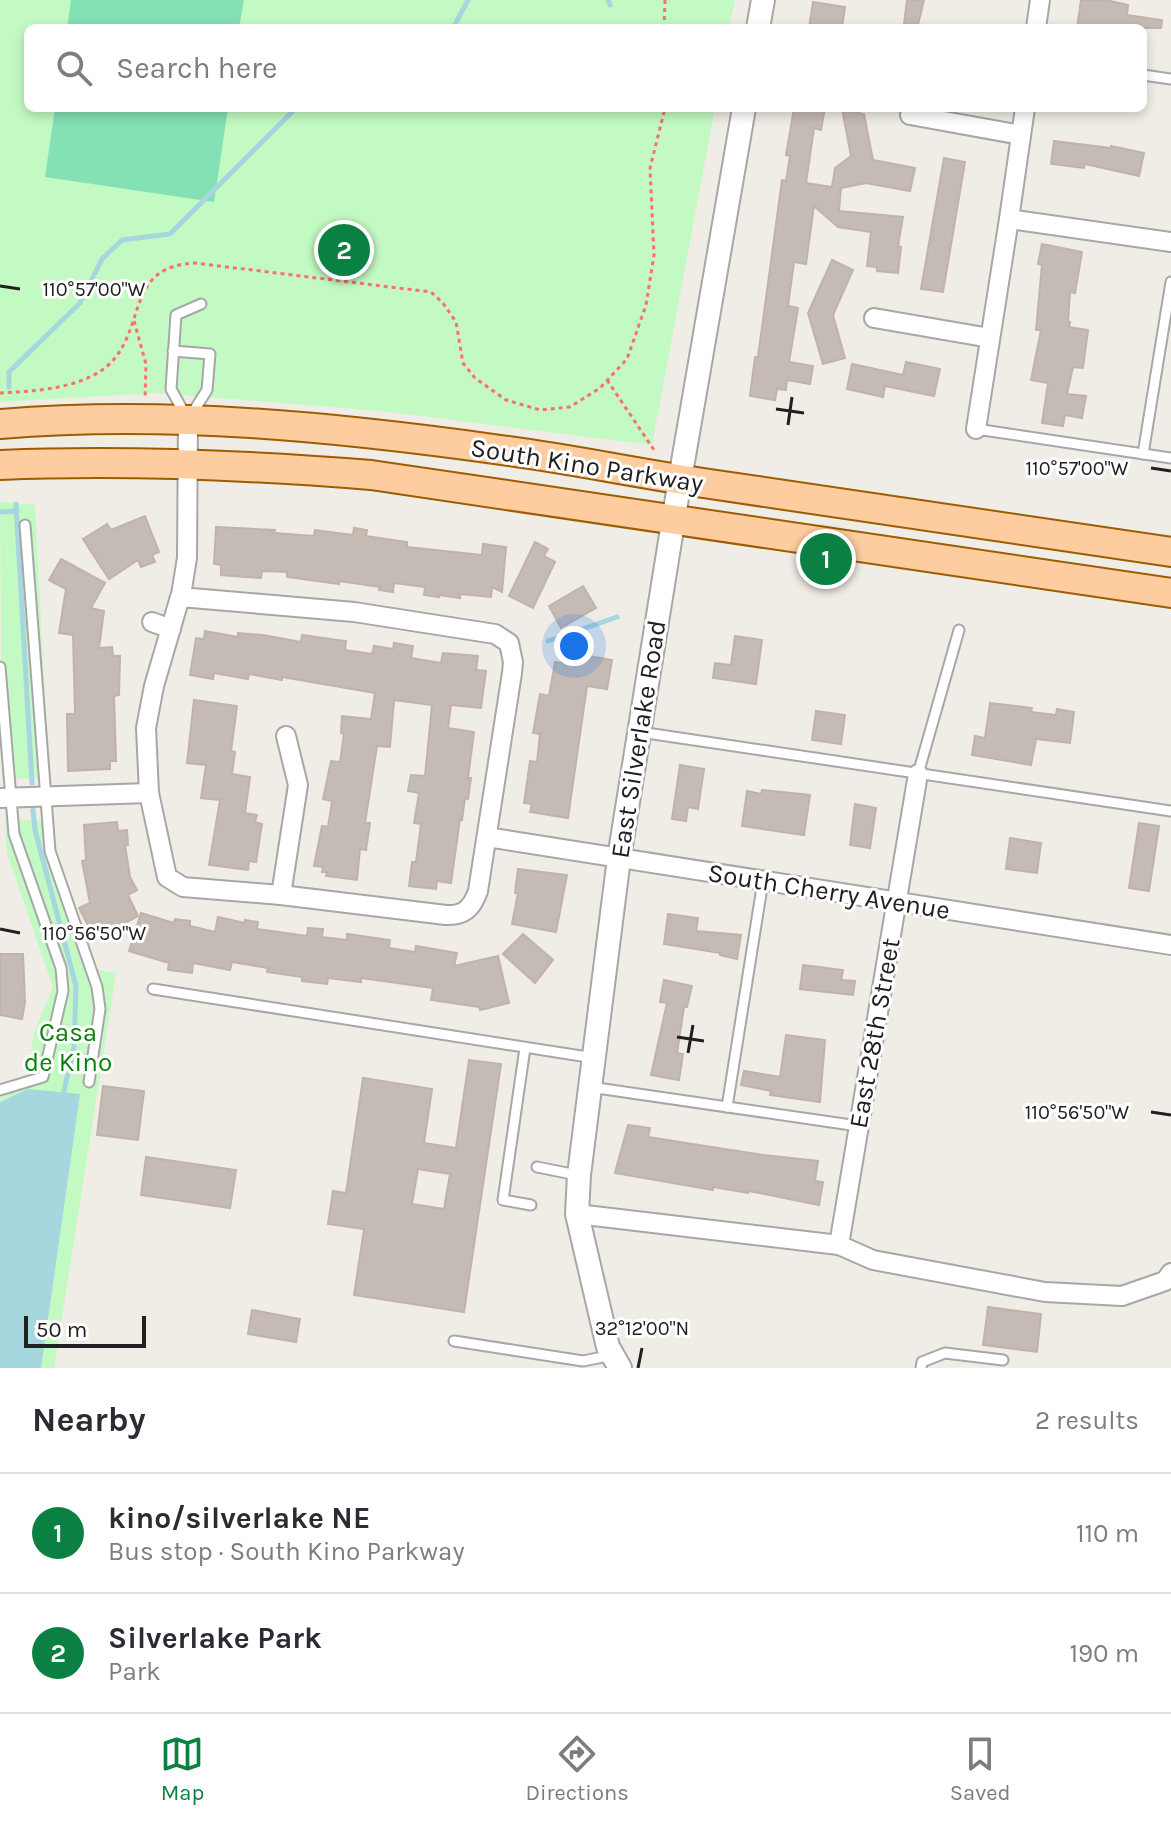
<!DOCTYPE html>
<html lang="en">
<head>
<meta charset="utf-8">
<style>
  body { margin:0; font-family:Karla,sans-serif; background:#f7f7f7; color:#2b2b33 }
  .scale { position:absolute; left:24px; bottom:20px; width:122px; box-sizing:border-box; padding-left:8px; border:4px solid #202020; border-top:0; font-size:22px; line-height:28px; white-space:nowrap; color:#202020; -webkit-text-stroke:6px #fff; paint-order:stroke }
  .you { position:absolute; left:574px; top:646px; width:28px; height:28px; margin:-20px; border:6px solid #fff; border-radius:50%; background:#1a73e8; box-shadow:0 0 0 12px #1a73e833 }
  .badge { display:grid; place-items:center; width:52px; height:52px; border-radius:50%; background:#0b8043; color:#fff; font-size:26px; font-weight:700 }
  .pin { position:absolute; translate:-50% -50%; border:4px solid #fff; box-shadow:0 2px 8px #0006 }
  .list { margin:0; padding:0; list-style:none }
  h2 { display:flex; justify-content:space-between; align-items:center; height:104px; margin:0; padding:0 32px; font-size:34px }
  h2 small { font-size:26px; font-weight:400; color:#7c7c81 }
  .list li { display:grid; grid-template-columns:52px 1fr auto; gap:24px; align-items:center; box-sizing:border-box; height:120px; padding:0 32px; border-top:2px solid #e1e1e2 }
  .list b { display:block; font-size:30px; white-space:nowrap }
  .list p { margin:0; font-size:26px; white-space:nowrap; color:#7c7c81 }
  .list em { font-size:26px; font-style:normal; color:#7c7c81 }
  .icon { flex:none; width:44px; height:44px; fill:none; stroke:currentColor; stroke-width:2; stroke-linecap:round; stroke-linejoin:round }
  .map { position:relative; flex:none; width:1171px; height:1368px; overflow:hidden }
  .search { position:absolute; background:#fff; box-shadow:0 4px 12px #0003; left:24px; right:24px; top:24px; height:88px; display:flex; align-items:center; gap:20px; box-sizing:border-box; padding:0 28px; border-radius:12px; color:#7c7c81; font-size:30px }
  .sheet { height:344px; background:#fff }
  nav { display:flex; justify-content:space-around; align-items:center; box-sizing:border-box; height:112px; border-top:2px solid #e1e1e2; background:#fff; font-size:22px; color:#7c7c81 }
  nav a { display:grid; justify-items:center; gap:4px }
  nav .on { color:#0b8043 }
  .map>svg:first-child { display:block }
  .park { fill:#c3fac3 }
  .pitch { fill:#84e0b5 }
  .water { fill:#a6d6de }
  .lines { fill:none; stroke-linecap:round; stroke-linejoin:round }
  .stream { stroke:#a6d6de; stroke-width:5 }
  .building { fill:#c5bbb5; stroke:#c2b2a8; stroke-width:2; fill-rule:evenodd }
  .service-casing { stroke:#a7a7a7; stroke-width:13 }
  .minor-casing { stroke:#a7a7a7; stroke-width:22 }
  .tertiary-casing { stroke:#a7a7a7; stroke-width:26 }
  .primary-casing { stroke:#9c5c00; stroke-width:32 }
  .path { stroke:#fb706c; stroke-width:3; stroke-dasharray:4 4; stroke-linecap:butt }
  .service { stroke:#fff; stroke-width:9 }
  .minor { stroke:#fff; stroke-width:18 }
  .tertiary { stroke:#fff; stroke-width:22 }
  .primary { stroke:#fdcd9f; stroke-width:28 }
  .ticks { fill:none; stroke:#202020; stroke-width:3 }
  .labels { text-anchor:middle; stroke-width:6; stroke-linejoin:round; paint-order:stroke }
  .street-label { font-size:26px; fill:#202020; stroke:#fff }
  .park-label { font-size:26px; fill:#0a810b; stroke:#fff }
  .ticks-label { font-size:20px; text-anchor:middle; fill:#202020; stroke:#fff; stroke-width:6; stroke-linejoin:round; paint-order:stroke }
</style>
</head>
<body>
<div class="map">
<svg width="1171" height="1368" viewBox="0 0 1171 1368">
  <rect width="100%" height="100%" fill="#f0ece6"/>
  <g class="park">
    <path d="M0 0H735L729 28H28V108H715L652 445 381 411 157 393 0 402Z"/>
    <path d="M0 502 35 505 49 778 2 779Z"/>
    <path d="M5 819 51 821 53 855 97 970 116 973 54 1368H0V1098L25 1086 34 1033 53 987 7 853Z"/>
  </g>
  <g class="pitch">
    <path d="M71 0H244L239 28H67Z"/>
    <path d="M55 108H228L214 202 45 177Z"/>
  </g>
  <path class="water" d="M28 1089 80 1094 41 1368H0V1102Z"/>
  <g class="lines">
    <g class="stream">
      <path d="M608 0 610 5"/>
      <path d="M453 28 468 0"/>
      <path d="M9 387V372L80 303 102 259 122 240 170 234 296 108"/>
      <path d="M16 504 32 783"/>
      <path d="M0 512 17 511"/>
      <path d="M548 641 617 617"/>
      <path d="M33 810 35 830 76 986 74 1047 63 1095"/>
    </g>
  </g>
  <g class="building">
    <path d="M907 0H924L918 25 904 24Z"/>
    <path d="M1081 0H1106L1128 5 1127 15 1162 20 1161 28H1077Z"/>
    <path d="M813 2 845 7 842 28H809Z"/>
    <path d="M794 108H825L821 130 814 128 806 183 832 187 835 168 851 156 842 109 864 114 873 160 915 168 910 191 866 183 841 188 839 211 903 217 898 246 901 247 898 273 877 271V267L867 266 871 232 838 227 814 206 806 264 794 262 788 306 798 308 789 362 813 366 810 384 787 380 786 390 777 389 775 400 750 396 755 357H758L782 180 786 181 790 156 786 155Z"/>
    <path d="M1054 141 1111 148V146L1144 153 1139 176 1085 164 1084 168 1051 164Z"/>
    <path d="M944 158 965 162 943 292 921 289Z"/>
    <path d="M1042 244 1082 252 1075 293 1070 292 1068 322H1070L1069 327 1088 330 1083 368 1073 367 1067 394 1086 396 1082 418 1065 415 1063 426 1042 423 1048 383 1031 380 1041 330H1036L1042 265 1038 264Z"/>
    <path d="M832 260 853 270 833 315 845 358 823 364 808 313Z"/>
    <path d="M906 362 940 369 934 396 885 386 883 397 847 389 852 364 903 375Z"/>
    <path d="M145 516 159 552 152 555 155 562 141 567 138 560 109 579 83 539 107 524 111 530Z"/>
    <path d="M216 527 275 530 274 533 314 536 315 530 353 535 354 528 367 530 366 536 407 542V547L482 555 483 544 506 547 502 592 492 587 491 597 460 594V598L439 595V597L424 595 425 587 394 583 393 592 379 590 380 587 339 581V584L287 577V572L262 571 261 578 221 575V565L214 564Z"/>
    <path d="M535 542 548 549 544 556 555 562 533 608 509 596Z"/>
    <path d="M61 559 105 583 91 608 104 611 99 648 112 647 113 656H120L119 695 114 696 116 761H110V769L68 771 67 714H75L73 635 59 633 66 589 49 580Z"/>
    <path d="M583 586 596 608 561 628 549 606Z"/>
    <path d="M205 631 238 637V633L263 635 301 642 302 635 330 639 346 641 345 650 372 654 374 646 393 649 394 643 413 646 411 658 441 663 443 653 478 656 476 670 486 671 481 708 451 705 448 728 474 732 468 778H471L468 799 465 798 462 820 460 819 451 883 437 881 436 889 409 886 412 862H416L421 824 414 823 419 793 408 791 411 775 425 776 432 705 394 700 390 747 377 746 365 823H370L366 850 360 849 357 880 326 876 327 872H322L323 867 314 866 322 826 328 827 332 801 323 799 331 761 340 762 344 734 341 733 342 716 371 719 375 693 282 677V680L249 674 248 679 214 673 213 679 190 675 196 638 204 639Z"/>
    <path d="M735 636 762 640 756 684 713 678 715 663 731 665Z"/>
    <path d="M565 652 612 660 607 689 587 686 568 818 530 812 532 804 524 803 530 761 537 762 540 734 533 733 540 694 549 696 555 662 564 663Z"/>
    <path d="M194 700 237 706 231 751 235 752 232 774 250 777 245 813 257 815 255 822 262 824 256 862 249 861 248 870 209 865 220 800 201 798 206 765 187 763Z"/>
    <path d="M990 703 1032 708 1031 712 1056 715 1057 709 1074 712 1070 743 1036 739 1031 765 972 755 975 736 985 738Z"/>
    <path d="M816 711 845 715 841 744 812 740Z"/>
    <path d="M680 765 704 769 698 809 688 807 686 821 672 819Z"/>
    <path d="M762 790 810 795 804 835 742 826 747 791 761 794Z"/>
    <path d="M855 804 876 808 870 848 850 845Z"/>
    <path d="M117 822 118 831 127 830 128 845H125L130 877 137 890 128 895 138 916 106 933 99 921 89 927 79 908 90 903 82 861 86 860 84 825Z"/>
    <path d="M1139 823 1159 826 1149 891 1129 888Z"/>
    <path d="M1010 838 1041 843 1037 873 1006 869Z"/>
    <path d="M518 869 567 875 556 932 512 924 518 893H515Z"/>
    <path d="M141 913 174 923 175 919 190 921V926L215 932 218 917 245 923V920L258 922 257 929 307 936 308 928 323 929 322 937 347 940V934L390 940 389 948 415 952 416 946 457 953 454 966 498 956 509 1003 480 1010 479 1007 431 1000 433 988 361 978V982L328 978 327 984 302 981V977L267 972 268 968 232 962 230 970 193 963 192 973 168 970 169 963 129 951Z"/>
    <path d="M668 914 698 918 696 931 741 935 737 959 720 955V953L664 944Z"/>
    <path d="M523 934 553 960 535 983 503 954Z"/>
    <path d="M0 954H23L25 1002 22 1019 0 1015Z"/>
    <path d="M803 965 843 970 841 980 855 981 853 995 800 989Z"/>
    <path d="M664 980 692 986 687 1007H684L677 1053 683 1054 679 1080 651 1075 667 1003 660 1002Z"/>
    <path d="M786 1035 825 1040 820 1102 770 1095 771 1091 741 1085 744 1071 780 1077Z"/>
    <path d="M469 1060 501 1064 464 1312 354 1295 364 1229 328 1224 333 1191 346 1193 363 1078 432 1089 424 1143 456 1148ZM418 1169 450 1174 444 1209 412 1204Z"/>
    <path d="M103 1086 144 1091 138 1140 97 1135Z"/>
    <path d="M628 1125 650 1128 648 1137 763 1155 818 1161 815 1181 823 1182 819 1205 749 1191 748 1193 713 1187V1190L615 1173Z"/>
    <path d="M146 1157 236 1170 230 1208 141 1195Z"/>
    <path d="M988 1307 1041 1314 1037 1352 983 1345Z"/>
    <path d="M252 1310 300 1319 296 1342 248 1334Z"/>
  </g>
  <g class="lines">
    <defs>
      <g id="service">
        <path d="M1143 75 1171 79"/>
        <path d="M173 351 210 354 207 390 188 420 171 389 176 315 201 304"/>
        <path d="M976 429 1171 458"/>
        <path d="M1143 454 1171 282"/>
        <path d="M25 525 50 851 97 987 100 1009 89 1082"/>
        <path d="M0 667 14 834 61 968 63 991 43 1077 0 1090"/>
        <path d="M640 732 1171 811"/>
        <path d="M918 774 959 630"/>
        <path d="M153 989 594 1058"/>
        <path d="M525 1048 503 1200 531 1205"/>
        <path d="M590 1087 858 1126"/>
        <path d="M727 1107 763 881"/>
        <path d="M537 1167 577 1175"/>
        <path d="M454 1341 583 1361 613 1355"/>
        <path d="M921 1368 922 1362 945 1353 1003 1360"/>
      </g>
      <g id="minor">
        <path d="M1036 28 1040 0"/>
        <path d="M1025 108 1009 219 1171 242"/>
        <path d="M910 115 1021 135"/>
        <path d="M874 318 990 338"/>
        <path d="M976 429 1009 219"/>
        <path d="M180 597 354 612 495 634 509 643 513 662 512 673 478 891C472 908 464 916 446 915L281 895 183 887 167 877 149 793 146 728 154 686 180 597 181 595 187 558 188 420"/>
        <path d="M152 622 171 629"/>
        <path d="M0 798 149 793"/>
        <path d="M487 837 1171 945"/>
        <path d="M281 895 298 785 286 736"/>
        <path d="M577 1214 839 1245 873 1260 1045 1292 1122 1296 1165 1281 1171 1273"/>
        <path d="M839 1245 918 774"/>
      </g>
      <g id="tertiary">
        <path d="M758 28 763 0"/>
        <path d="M620 1368 608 1347 577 1214 579 1175 619 858 680 479 744 108"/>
      </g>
      <g id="primary">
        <path d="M0 424C166 410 336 427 501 450 571 459 640 474 710 484 863 508 1017 529 1171 552"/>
        <path d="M0 465C124 460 247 465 371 475L1171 593"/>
      </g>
    </defs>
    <use href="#service" class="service-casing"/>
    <use href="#minor" class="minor-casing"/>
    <use href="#tertiary" class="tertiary-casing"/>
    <use href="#primary" class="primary-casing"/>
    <g class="path">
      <path d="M664 28 665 0"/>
      <path d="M134 321 146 364 145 399"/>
      <path d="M607 380 654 450"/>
      <path d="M0 393C35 391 90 389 115 358 145 320 129 266 195 263L431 292 443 303 456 322 463 363 475 378 506 400 540 410 570 407 600 388 627 359 646 305 654 255 650 168 665 108"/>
    </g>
    <use href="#service" class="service"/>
    <use href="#minor" class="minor"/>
    <use href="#tertiary" class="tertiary"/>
    <use href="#primary" class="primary"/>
  </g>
  <path class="ticks" d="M0 286 20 289M776 409 804 413M788 425 792 397M1151 468 1171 471M0 929 20 933M677 1037 704 1041M688 1053 693 1025M1151 1112 1171 1115M638 1368 642 1348"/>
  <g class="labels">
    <g class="street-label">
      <text transform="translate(587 465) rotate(9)" y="9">South Kino Parkway</text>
      <text transform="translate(638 739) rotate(-81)" y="9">East Silverlake Road</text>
      <text transform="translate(829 891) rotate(9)" y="9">South Cherry Avenue</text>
      <text transform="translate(874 1033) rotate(-80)" y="9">East 28th Street</text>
    </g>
    <g class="park-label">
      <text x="68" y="1041">Casa<tspan x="68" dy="30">de Kino</tspan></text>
    </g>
  </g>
  <g class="ticks-label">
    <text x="94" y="296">110°57'00"W</text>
    <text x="1077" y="475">110°57'00"W</text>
    <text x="94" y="940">110°56'50"W</text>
    <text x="1077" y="1119">110°56'50"W</text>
    <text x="642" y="1335">32°12'00"N</text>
  </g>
</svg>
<div class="scale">50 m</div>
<div class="you"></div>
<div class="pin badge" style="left:826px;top:559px">1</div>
<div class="pin badge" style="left:344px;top:250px">2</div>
<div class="search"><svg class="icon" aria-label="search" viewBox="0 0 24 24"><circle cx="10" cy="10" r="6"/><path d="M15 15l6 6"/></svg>Search here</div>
</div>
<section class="sheet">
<h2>Nearby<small>2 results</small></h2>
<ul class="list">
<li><span class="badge">1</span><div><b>kino/silverlake NE</b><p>Bus stop · South Kino Parkway</p></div><em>110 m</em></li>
<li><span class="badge">2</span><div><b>Silverlake Park</b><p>Park</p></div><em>190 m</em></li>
</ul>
</section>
<nav>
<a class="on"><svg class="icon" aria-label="map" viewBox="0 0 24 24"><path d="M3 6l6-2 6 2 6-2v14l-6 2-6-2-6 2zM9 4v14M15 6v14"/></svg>Map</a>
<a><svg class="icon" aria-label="directions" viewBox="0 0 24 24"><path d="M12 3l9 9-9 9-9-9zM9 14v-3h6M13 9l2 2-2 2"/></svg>Directions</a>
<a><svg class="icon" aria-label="saved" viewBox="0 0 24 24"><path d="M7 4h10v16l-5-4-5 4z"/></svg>Saved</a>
</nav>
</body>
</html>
